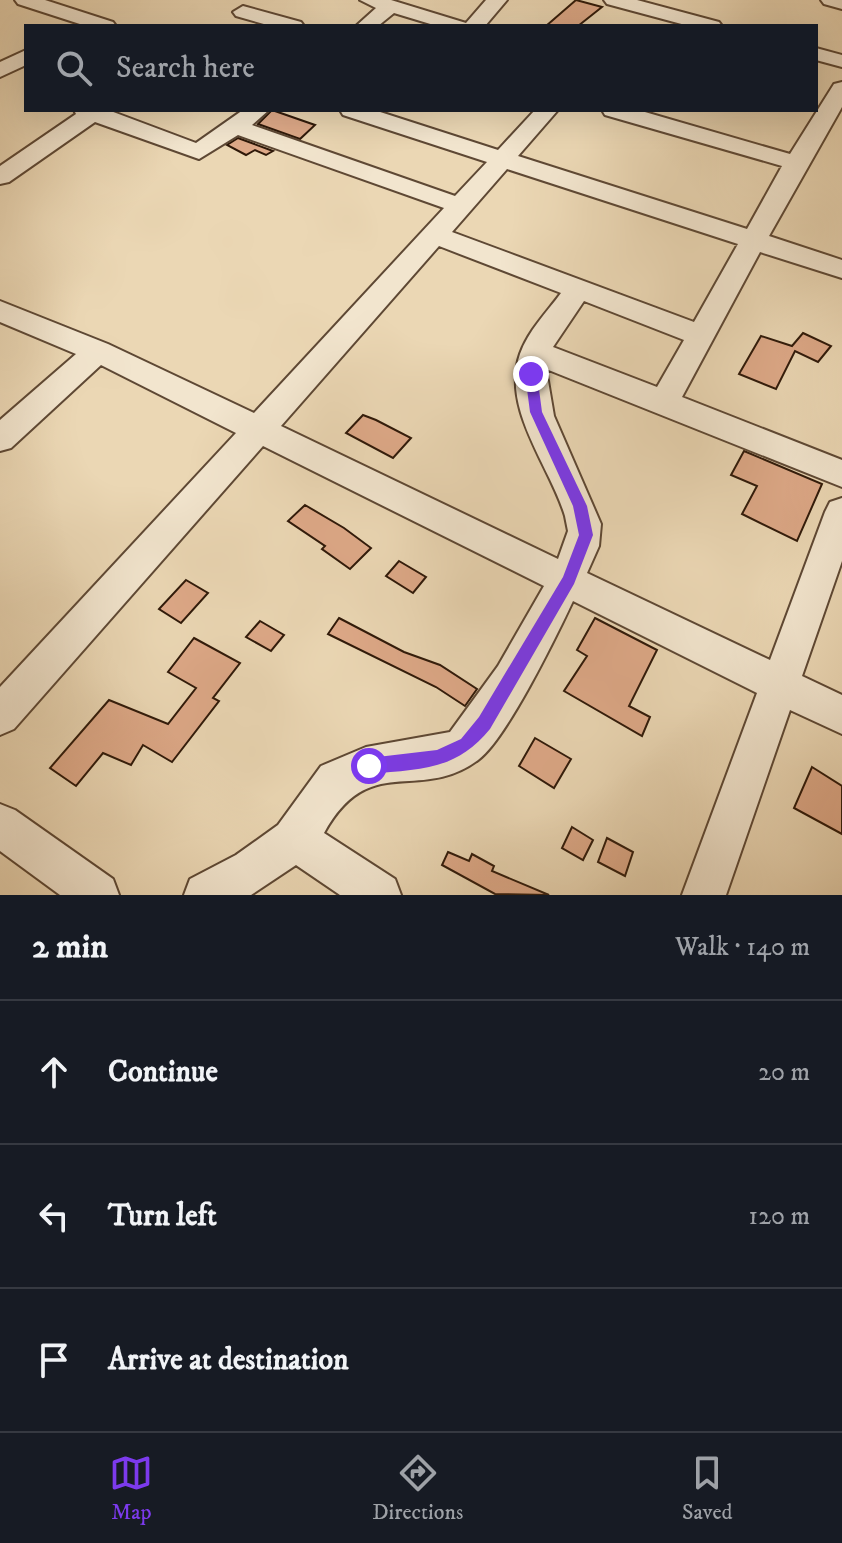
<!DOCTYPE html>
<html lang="en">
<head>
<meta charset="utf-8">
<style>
  body { margin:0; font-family:"IM FELL DW Pica",serif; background:#242831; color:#f1f3f6 }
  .stop { position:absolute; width:24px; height:24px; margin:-18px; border:6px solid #7c3aed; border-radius:50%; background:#fff }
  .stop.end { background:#7c3aed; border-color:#fff; box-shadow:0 2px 8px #0008 }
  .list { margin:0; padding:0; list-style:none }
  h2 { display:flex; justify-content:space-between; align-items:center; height:104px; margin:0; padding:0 32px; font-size:34px }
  h2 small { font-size:26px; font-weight:400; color:#9ea1a6 }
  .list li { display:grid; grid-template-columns:52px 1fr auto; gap:24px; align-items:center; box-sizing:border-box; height:144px; padding:0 32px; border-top:2px solid #363941 }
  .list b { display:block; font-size:30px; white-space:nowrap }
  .list em { font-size:26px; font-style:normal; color:#9ea1a6 }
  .icon { flex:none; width:44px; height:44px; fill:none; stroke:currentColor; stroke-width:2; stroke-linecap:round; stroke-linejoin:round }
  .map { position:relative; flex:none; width:842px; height:895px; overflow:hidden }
  .search { position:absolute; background:#171b24; box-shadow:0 8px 32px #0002; left:24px; right:24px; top:24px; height:88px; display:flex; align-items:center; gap:20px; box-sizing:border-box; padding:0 28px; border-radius:0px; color:#9ea1a6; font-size:30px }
  .sheet { height:536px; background:#171b24 }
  nav { display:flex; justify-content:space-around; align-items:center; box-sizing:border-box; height:112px; border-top:2px solid #363941; background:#171b24; font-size:22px; color:#9ea1a6 }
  nav a { display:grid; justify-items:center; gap:4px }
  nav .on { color:#7c3aed }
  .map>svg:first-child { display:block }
  .building { fill:#dea988; stroke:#2f1909; stroke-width:2 }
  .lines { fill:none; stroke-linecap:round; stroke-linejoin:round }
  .minor-casing { stroke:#5e4834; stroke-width:4 }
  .minor { fill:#f2e5ce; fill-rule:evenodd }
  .route { fill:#7c3aed }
</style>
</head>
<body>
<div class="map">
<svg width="842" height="895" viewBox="0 0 842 895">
  <rect width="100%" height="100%" fill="#ebd7b4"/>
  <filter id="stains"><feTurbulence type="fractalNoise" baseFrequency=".0025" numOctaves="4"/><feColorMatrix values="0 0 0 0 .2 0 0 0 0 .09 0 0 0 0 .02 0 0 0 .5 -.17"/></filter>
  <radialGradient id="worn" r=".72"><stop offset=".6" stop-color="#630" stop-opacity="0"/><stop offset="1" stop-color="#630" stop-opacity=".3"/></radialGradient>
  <g class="building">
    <path d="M576 0 602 7 578 26H546Z"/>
    <path d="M272 110 315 125 300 139 258 124Z"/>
    <path d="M238 138 273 151 266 155 255 150 246 155 227 145Z"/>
    <path d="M803 333 831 346 818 362 795 351 776 389 739 374 761 336 792 346Z"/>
    <path d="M363 415 376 420 411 438 393 458 346 433Z"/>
    <path d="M744 451 822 484 797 541 742 514 757 486 731 475Z"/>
    <path d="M305 505 344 528 371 548 350 569 322 549 325 546 288 521Z"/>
    <path d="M399 561 426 577 413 593 386 576Z"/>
    <path d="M186 580 208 593 181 623 159 609Z"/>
    <path d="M339 618 404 652 440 665 477 689 465 706 436 687 328 634Z"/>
    <path d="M595 618 657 650 629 706 650 717 642 736 564 691 587 656 577 650Z"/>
    <path d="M260 621 284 635 271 651 246 637Z"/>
    <path d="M194 638 240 663 213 698 219 701 172 762 143 745 131 765 103 753 76 786 50 768 109 700 168 724 196 688 168 672Z"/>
    <path d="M535 738 571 759 554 788 519 766Z"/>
    <path d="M812 767 842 786V834L794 808Z"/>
    <path d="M572 827 593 840 583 860 562 848Z"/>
    <path d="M607 838 633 852 625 876 598 862Z"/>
    <path d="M448 852 469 861 472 854 494 866 492 871 549 895 495 894 442 865Z"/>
  </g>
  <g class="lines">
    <defs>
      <g id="minor">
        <path d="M15 0H45L113 22 116 26H86L18 4Z"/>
        <path d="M360 0H391L466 23 486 0H507L485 26H437L394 13 378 26H356L376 8Z"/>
        <path d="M604 0H637L719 22 722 26H689L607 4Z"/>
        <path d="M821 0H842V9L824 4Z"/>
        <path d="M243 6 301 22 304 26H271L236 16 233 12Z"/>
        <path d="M816 48 842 55V67L816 60Z"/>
        <path d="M26 50V65L0 77V62Z"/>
        <path d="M842 82V107L769 236 842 260V278L760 252 682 397 842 460V487L546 369 554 416 601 524 599 546 587 573 770 660 825 512 830 502 842 498V561L802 676 842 695V734L790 710 726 895H682L757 693 573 601C557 635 506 740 478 760 419 804 370 750 324 833L395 879 401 895H340L296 865 251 895H184L190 879 236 855 278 825 321 766 366 747 450 732 498 666 544 586 263 446 14 729 0 735V687L236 433 101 365 11 448 0 451V420L76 354 0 322V301L108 344 254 413 444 208 238 135 199 159 95 122 9 182 0 184V166L76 114 74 110H108L196 143 243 110H269L252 125 455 196 487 162 343 115 340 110H374L498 150 535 110H558L518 156 747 229 782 166 605 115 602 110H638L790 154 834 84ZM507 169 738 244 694 322 452 232ZM439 246 561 293C547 312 528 331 520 354 501 409 550 466 565 516L568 531 558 559 281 426ZM584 301 684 340 657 387 553 347Z"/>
        <path d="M0 804 15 810 113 879 119 895H60L0 851Z"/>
      </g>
    </defs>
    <use href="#minor" class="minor-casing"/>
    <use href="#minor" class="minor"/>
  </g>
  <path class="route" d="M531 369 537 374 542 412 587 506 593 535 574 584 490 729C456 771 420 769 369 774L361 766 369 758 437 750 461 739 479 717 563 577 579 535 573 506 530 412 525 374Z"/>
  <rect width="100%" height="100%" filter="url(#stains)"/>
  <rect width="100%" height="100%" fill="url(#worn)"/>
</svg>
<div class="stop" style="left:369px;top:766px"></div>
<div class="stop end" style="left:531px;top:374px"></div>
<div class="search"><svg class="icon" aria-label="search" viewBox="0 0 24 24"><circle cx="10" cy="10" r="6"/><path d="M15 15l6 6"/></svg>Search here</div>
</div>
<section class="sheet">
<h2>2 min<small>Walk · 140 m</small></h2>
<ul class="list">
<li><svg class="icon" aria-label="ahead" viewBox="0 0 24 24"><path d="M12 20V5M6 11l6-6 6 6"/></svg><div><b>Continue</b></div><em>20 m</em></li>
<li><svg class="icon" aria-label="left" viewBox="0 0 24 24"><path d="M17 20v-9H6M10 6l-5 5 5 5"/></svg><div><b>Turn left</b></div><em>120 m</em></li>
<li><svg class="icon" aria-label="arrive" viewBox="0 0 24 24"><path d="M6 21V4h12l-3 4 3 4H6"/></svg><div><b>Arrive at destination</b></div></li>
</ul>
</section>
<nav>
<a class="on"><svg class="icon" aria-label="map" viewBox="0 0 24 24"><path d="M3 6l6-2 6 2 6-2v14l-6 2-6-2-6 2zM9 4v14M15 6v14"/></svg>Map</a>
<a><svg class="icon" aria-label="directions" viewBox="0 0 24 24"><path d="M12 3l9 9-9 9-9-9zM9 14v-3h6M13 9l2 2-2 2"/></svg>Directions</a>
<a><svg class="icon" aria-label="saved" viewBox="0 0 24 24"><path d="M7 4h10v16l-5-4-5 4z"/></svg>Saved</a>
</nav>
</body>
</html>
